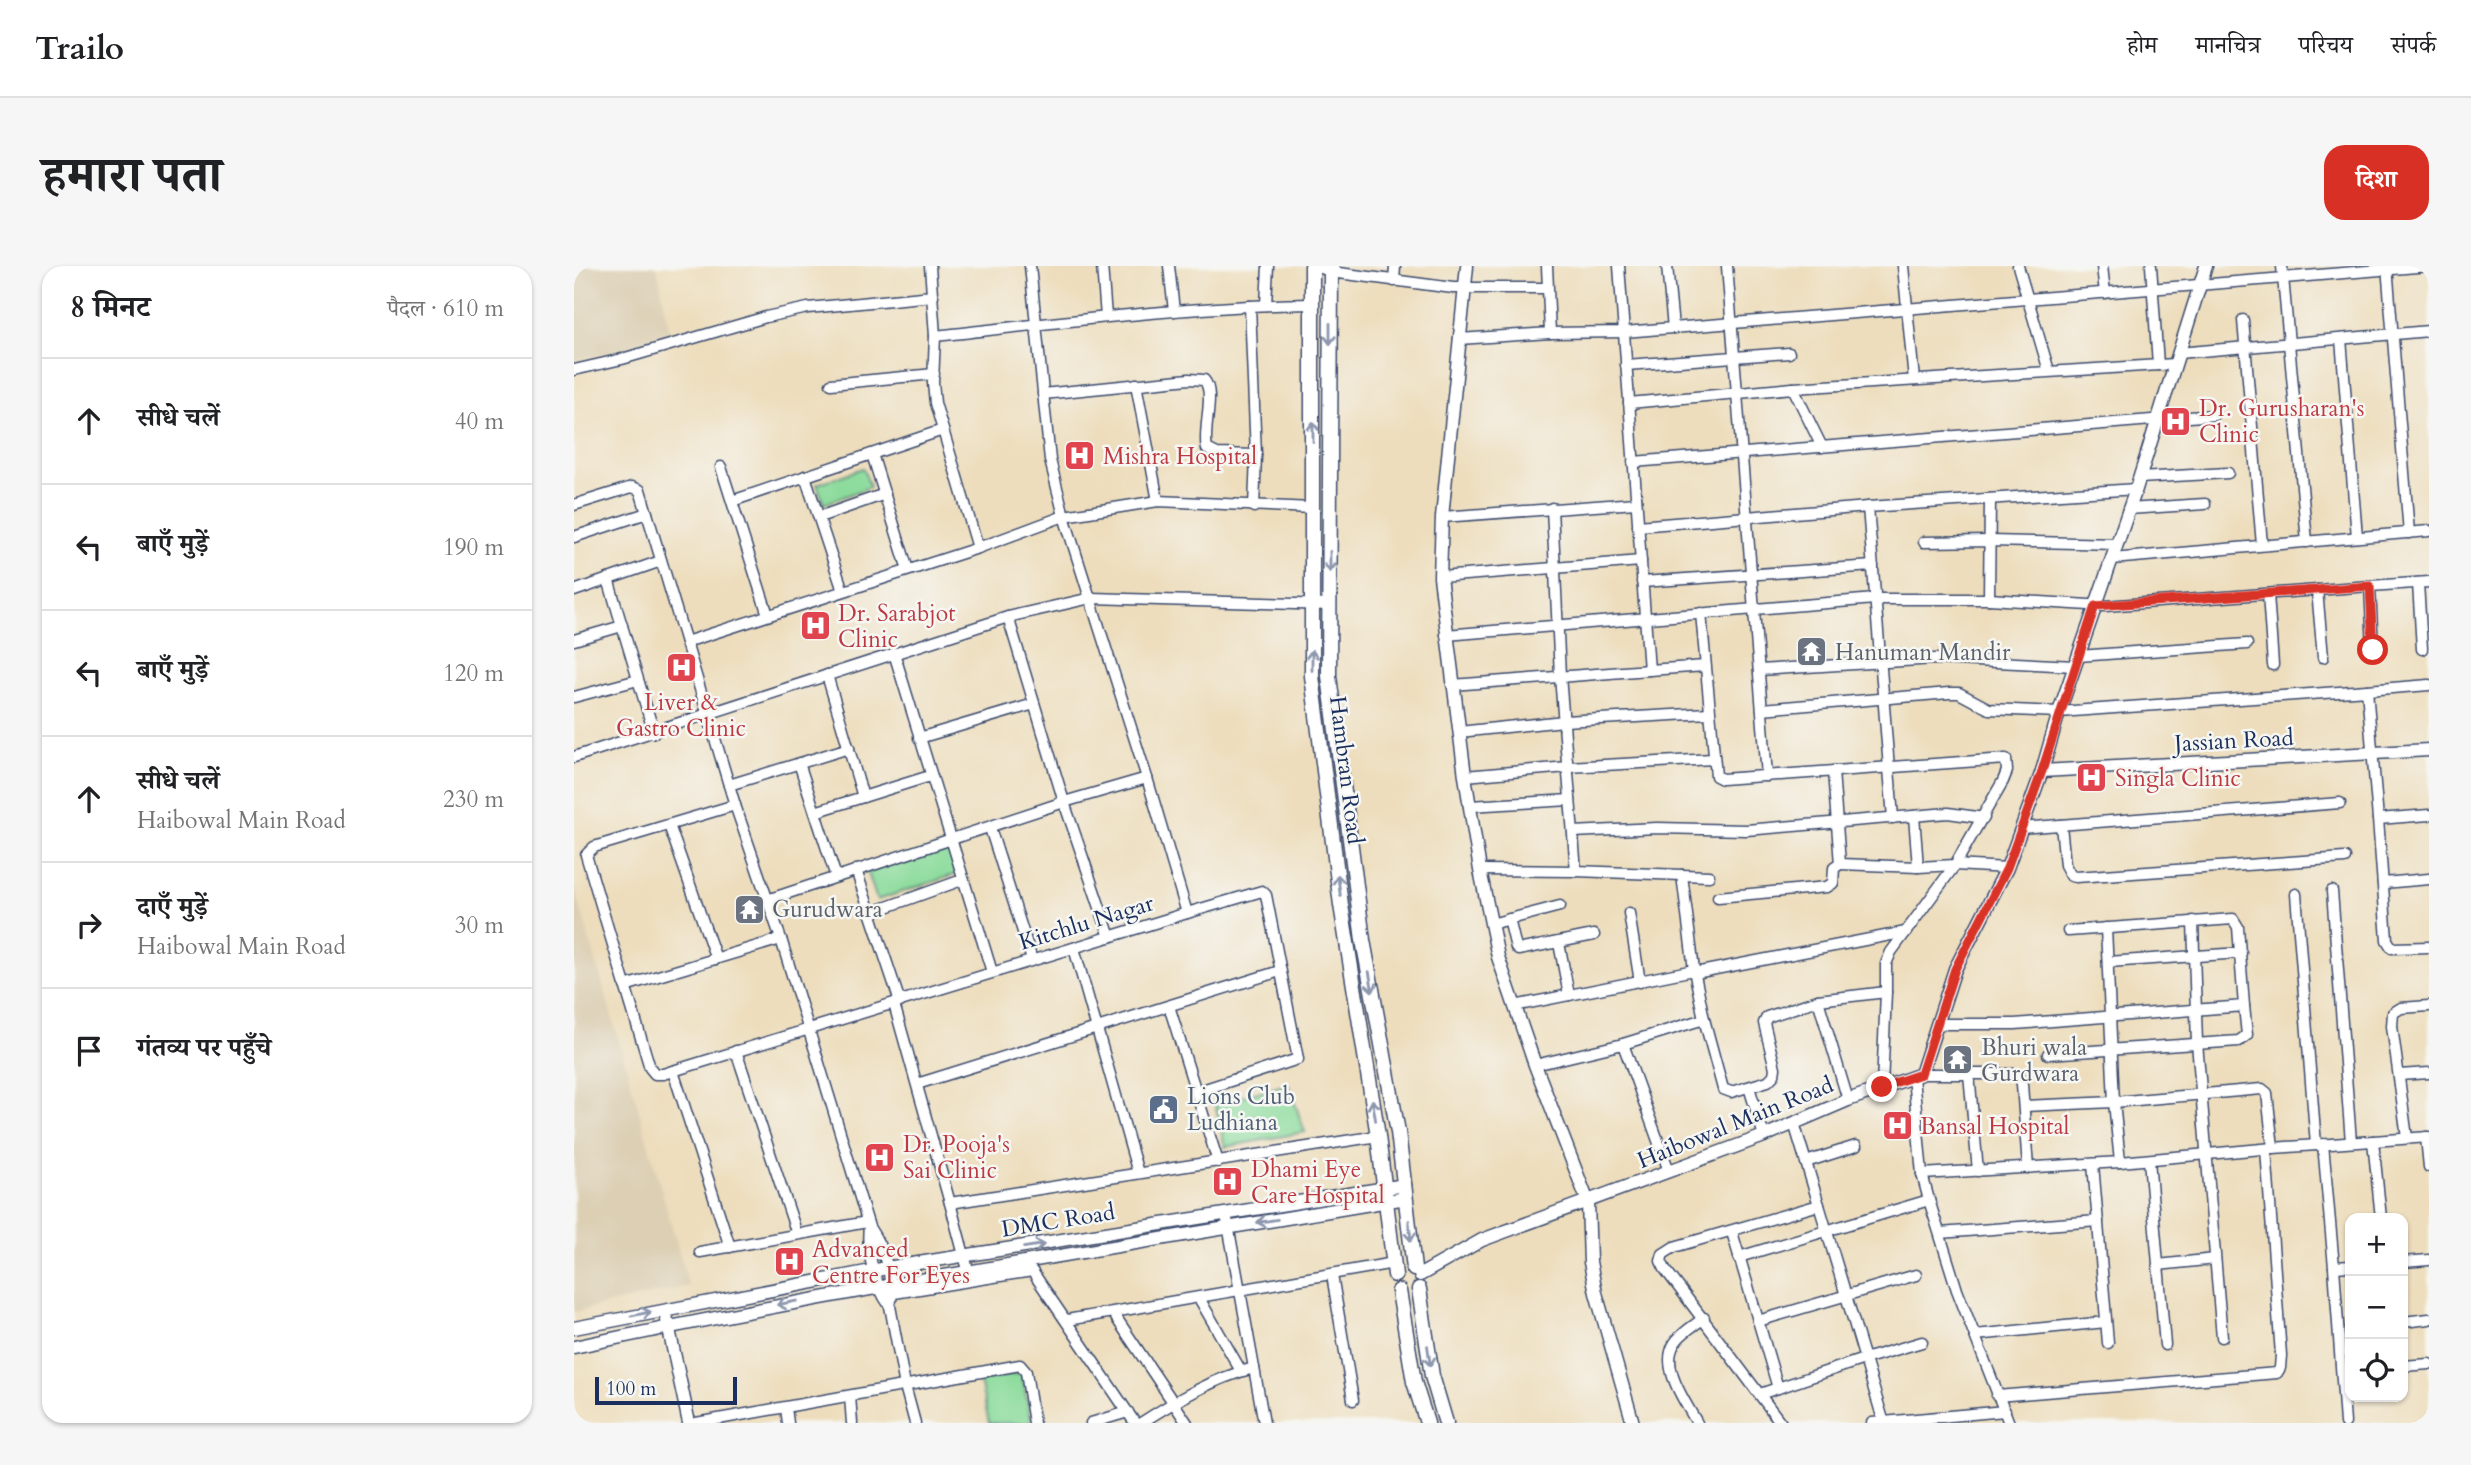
<!DOCTYPE html>
<html lang="hi">
<head>
<meta charset="utf-8">
<style>
  body { margin:0; font-family:Cardo,"Noto Serif Devanagari",serif; background:#f6f6f6; color:#202124 }
  .controls { position:absolute; right:21px; bottom:21px; display:grid; overflow:hidden; border-radius:14px; box-shadow:0 2px 5px #0004 }
  .controls button { width:63px; height:63px; display:grid; place-items:center; padding:0; border:0; border-bottom:2px solid #e0e0e0; background:#fff; color:#202124; font:35px sans-serif }
  .scale { position:absolute; left:21px; bottom:18px; width:142px; box-sizing:border-box; padding-left:7px; border:4px solid #1b2f5e; border-top:0; font-size:19px; line-height:24px; white-space:nowrap; color:#1b2f5e; -webkit-text-stroke:5px #f6f6f2; paint-order:stroke }
  .stop { position:absolute; width:21px; height:21px; margin:-16px; border:5px solid #d93025; border-radius:50%; background:#fff }
  .stop.end { background:#d93025; border-color:#fff; box-shadow:0 2px 7px #0008 }
  .list { margin:0; padding:0; list-style:none }
  h2 { display:flex; justify-content:space-between; align-items:center; height:91px; margin:0; padding:0 28px; font-size:30px }
  h2 small { font-size:23px; font-weight:400; color:#757577 }
  .list li { display:grid; grid-template-columns:46px 1fr auto; gap:21px; align-items:center; box-sizing:border-box; height:126px; padding:0 28px; border-top:2px solid #e0e0e0 }
  .list b { display:block; font-size:26px; white-space:nowrap }
  .list p { margin:0; font-size:23px; white-space:nowrap; color:#757577 }
  .list em { font-size:23px; font-style:normal; color:#757577 }
  .icon { flex:none; width:38px; height:38px; fill:none; stroke:currentColor; stroke-width:2; stroke-linecap:round; stroke-linejoin:round }
  .map { position:relative; flex:none; width:1855px; height:1157px; overflow:hidden; border-radius:21px }
  header { display:flex; align-items:center; gap:42px; box-sizing:border-box; height:98px; padding:0 35px; background:#fff; border-bottom:2px solid #e0e0e0 }
  header strong { font-size:33px }
  nav { display:flex; gap:38px; margin-inline-start:auto; font-size:24px }
  .intro { display:flex; align-items:center; justify-content:space-between; box-sizing:border-box; height:168px; padding:0 42px }
  h1 { margin:0; font-size:49px }
  .button { padding:18px 32px; border-radius:21px; background:#d93025; color:#fff; font-size:24px; font-weight:700 }
  main { display:flex; gap:42px; padding:0 42px }
  aside { flex:1; background:#fff; border-radius:21px; box-shadow:0 2px 5px #0004 }
  .map>svg:first-child { display:block }
  .built { fill:#dccfb4 }
  .green { fill:#8bdb9b; stroke:#53857c; stroke-width:2 }
  .lines { fill:none; stroke-linecap:round; stroke-linejoin:round }
  .minor-casing { stroke:#3a496c; stroke-width:13 }
  .tertiary-casing { stroke:#3a496c; stroke-width:15 }
  .secondary-casing { stroke:#3a496c; stroke-width:17 }
  .minor { stroke:#fff; stroke-width:10 }
  .tertiary { stroke:#fff; stroke-width:12 }
  .secondary { stroke:#fff; stroke-width:14 }
  .oneway { stroke:#8d97ae }
  .route { stroke:#d93025; stroke-width:9 }
  .labels { text-anchor:middle; stroke-width:5; stroke-linejoin:round; paint-order:stroke }
  .health-label { font-size:23px; fill:#be3a42; stroke:#f6f6f2; text-anchor:start }
  .worship-label { font-size:23px; fill:#5b616d; stroke:#f6f6f2; text-anchor:start }
  .street-label { font-size:23px; fill:#1b2f5e; stroke:#f6f6f2 }
  .service-label { font-size:23px; fill:#4e5e75; stroke:#f6f6f2; text-anchor:start }
</style>
</head>
<body>
<header>
<strong>Trailo</strong>
<nav><a>होम</a><a>मानचित्र</a><a>परिचय</a><a>संपर्क</a></nav>
</header>
<div class="intro"><h1>हमारा पता</h1><a class="button">दिशा</a></div>
<main>
<aside>
<h2>8 मिनट<small>पैदल · 610 m</small></h2>
<ul class="list">
<li><svg class="icon" aria-label="ahead" viewBox="0 0 24 24"><path d="M12 20V5M6 11l6-6 6 6"/></svg><div><b>सीधे चलें</b></div><em>40 m</em></li>
<li><svg class="icon" aria-label="left" viewBox="0 0 24 24"><path d="M17 20v-9H6M10 6l-5 5 5 5"/></svg><div><b>बाएँ मुड़ें</b></div><em>190 m</em></li>
<li><svg class="icon" aria-label="left" viewBox="0 0 24 24"><path d="M17 20v-9H6M10 6l-5 5 5 5"/></svg><div><b>बाएँ मुड़ें</b></div><em>120 m</em></li>
<li><svg class="icon" aria-label="ahead" viewBox="0 0 24 24"><path d="M12 20V5M6 11l6-6 6 6"/></svg><div><b>सीधे चलें</b><p>Haibowal Main Road</p></div><em>230 m</em></li>
<li><svg class="icon" aria-label="right" viewBox="0 0 24 24"><path d="M7 20v-9h11M14 6l5 5-5 5"/></svg><div><b>दाएँ मुड़ें</b><p>Haibowal Main Road</p></div><em>30 m</em></li>
<li><svg class="icon" aria-label="arrive" viewBox="0 0 24 24"><path d="M6 21V4h12l-3 4 3 4H6"/></svg><div><b>गंतव्य पर पहुँचे</b></div></li>
</ul>
</aside>
<div class="map">
<svg width="1855" height="1157" viewBox="0 0 1855 1157">
  <rect width="100%" height="100%" fill="#f6f6f2"/>
  <filter id="ink" filterUnits="userSpaceOnUse"><feTurbulence type="fractalNoise" baseFrequency=".0143" numOctaves="2"/><feDisplacementMap in="SourceGraphic" scale="14" xChannelSelector="R" yChannelSelector="G"/><feConvolveMatrix kernelMatrix="1 2 1 2 8 2 1 2 1" color-interpolation-filters="sRGB"/></filter>
  <filter id="wash" filterUnits="userSpaceOnUse"><feTurbulence type="fractalNoise" baseFrequency=".00686" numOctaves="4" result="noise"/><feDisplacementMap in="SourceGraphic" scale="28" xChannelSelector="R" yChannelSelector="G"/><feGaussianBlur stdDeviation="1.57" result="paint"/><feColorMatrix in="noise" values="0 0 0 0 0 0 0 0 0 0 0 0 0 0 0 0 0 1.4 0 .05"/><feComposite in="paint" operator="in"/></filter>
  <g filter="url(#wash)">
    <rect width="100%" height="100%" fill="#edddbc"/>
    <g class="built">
      <path d="M0 0H83L97 73 0 95Z"/>
      <path d="M0 618 115 1020 0 1046Z"/>
    </g>
    <g class="green">
      <path d="M289 202 296 221 250 238 243 218Z"/>
      <path d="M373 578 383 608 303 634 293 604Z"/>
      <path d="M714 818 731 866 651 881 641 838Z"/>
      <path d="M447 1107 458 1157H415L406 1115Z"/>
    </g>
  </g>
  <g filter="url(#ink)">
    <g class="lines">
      <defs>
        <g id="minor">
          <path d="M356 0 361 70 359 117 361 137 404 282"/>
          <path d="M456 0 476 194 490 250 573 512 613 647"/>
          <path d="M528 0 532 51"/>
          <path d="M595 0 600 45"/>
          <path d="M743 0 757 6 879 22H973"/>
          <path d="M1093 0 1099 62"/>
          <path d="M1153 0 1193 510"/>
          <path d="M1329 0 1340 114"/>
          <path d="M1444 0 1475 105"/>
          <path d="M1528 0 1531 27"/>
          <path d="M1577 0 1584 99"/>
          <path d="M1708 0 1733 276"/>
          <path d="M1813 0 1835 267"/>
          <path d="M820 15 821 0"/>
          <path d="M692 39 694 0"/>
          <path d="M676 40 682 189"/>
          <path d="M1669 54 1688 279"/>
          <path d="M976 67 1050 66 1855 0"/>
          <path d="M361 70C487 56 613 40 739 38"/>
          <path d="M885 73 976 67 973 0"/>
          <path d="M1767 73 1783 271"/>
          <path d="M1604 87 1855 65"/>
          <path d="M1052 99 1215 87"/>
          <path d="M0 104 48 93 192 51 234 42 359 30"/>
          <path d="M257 118 360 108"/>
          <path d="M562 118 584 235"/>
          <path d="M1219 122 1248 181"/>
          <path d="M469 128 615 113 630 114C642 127 628 164 633 183L643 188 682 189 680 241"/>
          <path d="M1055 137 1219 122 1601 98"/>
          <path d="M298 188 334 304"/>
          <path d="M1059 196 1640 149"/>
          <path d="M147 201 194 349"/>
          <path d="M231 210 269 325"/>
          <path d="M1565 212 1654 207"/>
          <path d="M158 235 369 164"/>
          <path d="M0 239 58 221 66 224 161 539 207 673 295 961C309 982 322 1015 316 1040 301 1020 292 986 295 961"/>
          <path d="M1294 241 1562 223"/>
          <path d="M1554 243 1631 238"/>
          <path d="M245 251 311 228"/>
          <path d="M868 251 1062 237"/>
          <path d="M1064 260 1294 241 1319 552"/>
          <path d="M0 271 73 247"/>
          <path d="M1350 276 1416 275 1543 278"/>
          <path d="M1538 293 1855 265"/>
          <path d="M866 311 1067 295"/>
          <path d="M34 313 80 467"/>
          <path d="M1068 316 1299 300"/>
          <path d="M1844 317 1848 383"/>
          <path d="M1743 324 1749 391"/>
          <path d="M0 325 87 295"/>
          <path d="M1694 328 1699 399"/>
          <path d="M1415 333 1416 233"/>
          <path d="M1127 347 1142 510 1148 513 1432 493 1433 505 1429 515 1381 599 1344 601 1340 550"/>
          <path d="M434 351 490 536 536 671"/>
          <path d="M872 369 1301 333H1415L1531 340 1796 320"/>
          <path d="M0 374 48 360"/>
          <path d="M112 376 404 282 490 250 584 235 739 242"/>
          <path d="M1799 384 1796 320 1855 316"/>
          <path d="M320 387 418 706"/>
          <path d="M1504 390 1673 378"/>
          <path d="M1075 404 1131 400"/>
          <path d="M1185 404 1361 393 1501 400"/>
          <path d="M253 409 289 531"/>
          <path d="M878 419 1075 404 1045 0"/>
          <path d="M1793 424 1855 419"/>
          <path d="M0 431 64 414"/>
          <path d="M1188 443 1375 427H1385L1415 443 1485 446 1793 424 1804 553 1855 549"/>
          <path d="M885 466 990 455 1135 447"/>
          <path d="M345 472 460 438"/>
          <path d="M0 491 434 351 517 332 755 339"/>
          <path d="M225 497 262 611"/>
          <path d="M1259 505 1266 598 1344 601"/>
          <path d="M891 510 994 501 1139 493"/>
          <path d="M155 519 275 482"/>
          <path d="M161 539 20 581 12 589 76 802 81 808H89L613 647 688 625 692 629 724 793 622 826"/>
          <path d="M895 540 996 534"/>
          <path d="M241 546 356 510"/>
          <path d="M1804 553 1813 674 1818 682 1855 681"/>
          <path d="M95 559 142 693"/>
          <path d="M1487 559 1491 599 1497 610 1502 611 1771 592"/>
          <path d="M416 562 458 694"/>
          <path d="M1447 562 1766 537"/>
          <path d="M999 566 1083 562 1172 564 1374 547 1410 552"/>
          <path d="M282 604 326 736"/>
          <path d="M906 604 1002 605 986 410 978 242"/>
          <path d="M1002 605 1135 610"/>
          <path d="M1108 609 1120 704 1130 753 1149 823 1157 826 1194 815 1200 809 1201 802 1190 757 1193 751 1244 734 1312 726 1308 821"/>
          <path d="M1809 617 1855 613"/>
          <path d="M1758 625 1777 876"/>
          <path d="M1722 628 1742 879"/>
          <path d="M1144 631 1253 621 1259 617 1260 602 1266 598"/>
          <path d="M193 634 490 536 573 512"/>
          <path d="M296 647 388 614"/>
          <path d="M1055 647 1066 716"/>
          <path d="M935 653 942 682 944 684 1020 669"/>
          <path d="M1619 655 1623 777 1648 1071"/>
          <path d="M917 658 986 640"/>
          <path d="M985 677 995 729"/>
          <path d="M500 682 564 907"/>
          <path d="M1534 696 1667 687"/>
          <path d="M1121 707 1332 666"/>
          <path d="M51 720 207 673"/>
          <path d="M1312 726V698L1317 686 1381 599 1433 602"/>
          <path d="M1244 734 1274 834"/>
          <path d="M320 738 376 937"/>
          <path d="M595 740 644 896"/>
          <path d="M940 740 1120 704"/>
          <path d="M1363 758H1441L1670 740 1664 661 1659 653 1494 665"/>
          <path d="M1049 778 1095 905"/>
          <path d="M162 785 223 968"/>
          <path d="M1474 788 1665 775 1673 769 1670 740"/>
          <path d="M961 799 1049 778 1130 753"/>
          <path d="M99 805 156 981"/>
          <path d="M1347 808H1442L1446 811 1448 818 1454 902"/>
          <path d="M1395 808 1404 905"/>
          <path d="M1825 809 1855 807"/>
          <path d="M1339 811 1348 908 1355 934 1383 1024 1435 1157"/>
          <path d="M343 818 706 705"/>
          <path d="M1175 821 1190 870"/>
          <path d="M1450 840 1540 836 1688 823 1693 827 1699 882 1546 896"/>
          <path d="M1852 871 1855 901"/>
          <path d="M1833 872 1818 760 1819 747 1827 742 1855 740"/>
          <path d="M1799 875 1807 952"/>
          <path d="M1749 878 1760 1001 1776 1000"/>
          <path d="M1699 882 1855 871"/>
          <path d="M1575 894 1591 1079"/>
          <path d="M1232 896 1282 880"/>
          <path d="M1519 898 1534 1077"/>
          <path d="M1348 908 1546 896 1540 836 1532 662"/>
          <path d="M1245 939 1310 1157"/>
          <path d="M652 948 690 1157"/>
          <path d="M1158 966 1204 1122"/>
          <path d="M1366 967 1524 955"/>
          <path d="M126 986 293 956"/>
          <path d="M1165 991 1355 934"/>
          <path d="M1829 996 1855 994"/>
          <path d="M1584 999 1641 993"/>
          <path d="M1760 1001 1771 1157"/>
          <path d="M394 1004 376 937 804 870"/>
          <path d="M758 1009 779 1134"/>
          <path d="M314 1028 458 1005 561 1157"/>
          <path d="M625 1032 667 1105"/>
          <path d="M316 1040 331 1120 341 1157"/>
          <path d="M539 1047 613 1157"/>
          <path d="M493 1054 820 997"/>
          <path d="M1184 1055 1342 1009"/>
          <path d="M1829 1056 1855 1053"/>
          <path d="M1401 1069 1532 1056"/>
          <path d="M1829 1100 1855 1098"/>
          <path d="M1186 1128 1290 1093 1348 1076"/>
          <path d="M276 1130 278 1157"/>
          <path d="M1423 1130 1703 1107 1706 1102 1707 1089 1692 883"/>
          <path d="M212 1142 214 1157"/>
          <path d="M122 1157 446 1099 452 1106 460 1157"/>
          <path d="M517 1157 554 1146"/>
          <path d="M567 1157C601 1135 640 1112 680 1102"/>
          <path d="M1123 1157C1111 1135 1083 1098 1103 1074 1110 1065 1121 1059 1130 1052"/>
          <path d="M1207 1157 1091 1003 1087 995 1089 988 1100 981 1245 939 1220 857"/>
          <path d="M1298 1157 1431 1145"/>
        </g>
        <g id="tertiary">
          <path d="M893 0 868 251 866 311 891 510 906 604 924 691 961 799 1014 936 1016 996 1022 1027 1059 1157"/>
          <path d="M1468 505 1855 484"/>
          <path d="M846 1009 908 974 1190 870 1274 834 1347 808 1381 703 1433 602 1468 505 1485 446 1562 223 1632 0"/>
          <path d="M93 1054 115 1157"/>
          <path d="M0 1062 313 1002 831 919"/>
          <path d="M0 1081C276 1022 554 979 832 932"/>
        </g>
        <g id="secondary">
          <path d="M738 0V410L767 639 804 870 821 1009"/>
          <path d="M757 0 755 410 789 674 824 866 840 1003"/>
          <path d="M845 1023 858 1110 872 1157"/>
          <path d="M825 1025 840 1116 853 1157"/>
        </g>
      </defs>
      <use href="#minor" class="minor-casing"/>
      <use href="#tertiary" class="tertiary-casing"/>
      <use href="#secondary" class="secondary-casing"/>
      <use href="#minor" class="minor"/>
      <use href="#tertiary" class="tertiary"/>
      <use href="#secondary" class="secondary"/>
    </g>
    <defs><path id="oneway-shaft" d="M-6 0H5M1.5-3L5.5 0L1.5 3" fill="none" stroke-width="1.6" stroke-linecap="round" stroke-linejoin="round" transform="scale(1.75)"/></defs>
    <g class="oneway">
      <use href="#oneway-shaft" transform="translate(756 68) rotate(90)"/>
      <use href="#oneway-shaft" transform="translate(739 166) rotate(-90)"/>
      <use href="#oneway-shaft" transform="translate(756 296) rotate(90)"/>
      <use href="#oneway-shaft" transform="translate(738 394) rotate(-90)"/>
      <use href="#oneway-shaft" transform="translate(765 619) rotate(-97)"/>
      <use href="#oneway-shaft" transform="translate(797 716) rotate(80)"/>
      <use href="#oneway-shaft" transform="translate(800 844) rotate(-99)"/>
      <use href="#oneway-shaft" transform="translate(693 955) rotate(171)"/>
      <use href="#oneway-shaft" transform="translate(836 965) rotate(84)"/>
      <use href="#oneway-shaft" transform="translate(460 980) rotate(-9)"/>
      <use href="#oneway-shaft" transform="translate(213 1037) rotate(169)"/>
      <use href="#oneway-shaft" transform="translate(67 1048) rotate(-12)"/>
      <use href="#oneway-shaft" transform="translate(855 1090) rotate(82)"/>
    </g>
  </g>
  <g class="lines" filter="url(#ink)">
    <path class="route" d="M1308 821 1347 808 1381 703 1433 602 1468 505 1521 340 1796 320 1799 384"/>
  </g>
  <defs>
    <symbol id="hospital-square" viewBox="-11 -11 22 22"><rect x="-9" y="-9" width="18" height="18" rx="4" fill="#e0444e" stroke="#f6f6f2"/><path d="M-5-5h3v3.5h4V-5h3V5h-3V1.5h-4V5h-3Z" fill="#fff"/></symbol>
    <symbol id="temple-square" viewBox="-11 -11 22 22"><rect x="-9" y="-9" width="18" height="18" rx="4" fill="#6b7280" stroke="#f6f6f2"/><path d="M0-6L5-2H3V0L6.5 2.5H4V6H1.5V3h-3V6H-4V2.5H-6.5L-3 0V-2H-5Z" fill="#fff"/></symbol>
    <symbol id="civic-square" viewBox="-11 -11 22 22"><rect x="-9" y="-9" width="18" height="18" rx="4" fill="#5c6f8a" stroke="#f6f6f2"/><path d="M-.6-6.5H3V-4.5H.6V-3L4-1V1h2V6H-6V1h2V-1L-.6-3ZM-1.2 2.5V6h2.4V2.5Z" fill="#fff"/></symbol>
  </defs>
  <g fill-rule="evenodd">
    <use href="#hospital-square" x="1584" y="138" width="35" height="35"/>
    <use href="#hospital-square" x="488" y="172" width="35" height="35"/>
    <use href="#hospital-square" x="224" y="342" width="35" height="35"/>
    <use href="#temple-square" x="1220" y="368" width="35" height="35"/>
    <use href="#hospital-square" x="90" y="384" width="35" height="35"/>
    <use href="#hospital-square" x="1500" y="494" width="35" height="35"/>
    <use href="#temple-square" x="158" y="626" width="35" height="35"/>
    <use href="#temple-square" x="1366" y="776" width="35" height="35"/>
    <use href="#civic-square" x="572" y="826" width="35" height="35"/>
    <use href="#hospital-square" x="1306" y="842" width="35" height="35"/>
    <use href="#hospital-square" x="288" y="874" width="35" height="35"/>
    <use href="#hospital-square" x="636" y="898" width="35" height="35"/>
    <use href="#hospital-square" x="198" y="978" width="35" height="35"/>
  </g>
  <g class="labels">
    <g class="health-label">
      <text x="1625" y="150">Dr. Gurusharan's<tspan x="1625" dy="26">Clinic</tspan></text>
      <text x="529" y="198">Mishra Hospital</text>
      <text x="264" y="355">Dr. Sarabjot<tspan x="264" dy="26">Clinic</tspan></text>
      <text x="107" y="444" text-anchor="middle">Liver &amp;<tspan x="107" dy="26">Gastro Clinic</tspan></text>
      <text x="1541" y="520">Singla Clinic</text>
      <text x="1346" y="868">Bansal Hospital</text>
      <text x="329" y="886">Dr. Pooja's<tspan x="329" dy="26">Sai Clinic</tspan></text>
      <text x="677" y="911">Dhami Eye<tspan x="677" dy="26">Care Hospital</tspan></text>
      <text x="238" y="991">Advanced<tspan x="238" dy="26">Centre For Eyes</tspan></text>
    </g>
    <g class="worship-label">
      <text x="1261" y="394">Hanuman Mandir</text>
      <text x="198" y="651">Gurudwara</text>
      <text x="1407" y="789">Bhuri wala<tspan x="1407" dy="26">Gurdwara</tspan></text>
    </g>
    <g class="street-label">
      <text transform="translate(1660 474) rotate(-3)" y="8">Jassian Road</text>
      <text transform="translate(773 504) rotate(83)" y="8">Hambran Road</text>
      <text transform="translate(512 656) rotate(-17)" y="8">Kitchlu Nagar</text>
      <text transform="translate(1161 856) rotate(-22)" y="8">Haibowal Main Road</text>
      <text transform="translate(484 954) rotate(-9)" y="8">DMC Road</text>
    </g>
    <g class="service-label">
      <text x="613" y="838">Lions Club<tspan x="613" dy="26">Ludhiana</tspan></text>
    </g>
  </g>
</svg>
<div class="controls">
<button>+</button>
<button>−</button>
<button><svg class="icon" aria-label="locate" viewBox="0 0 24 24"><circle cx="12" cy="12" r="6"/><path d="M12 2v4M12 18v4M2 12h4M18 12h4"/></svg></button>
</div>
<div class="scale">100 m</div>
<div class="stop" style="left:1799px;top:384px"></div>
<div class="stop end" style="left:1308px;top:821px"></div>
</div>
</main>
</body>
</html>
